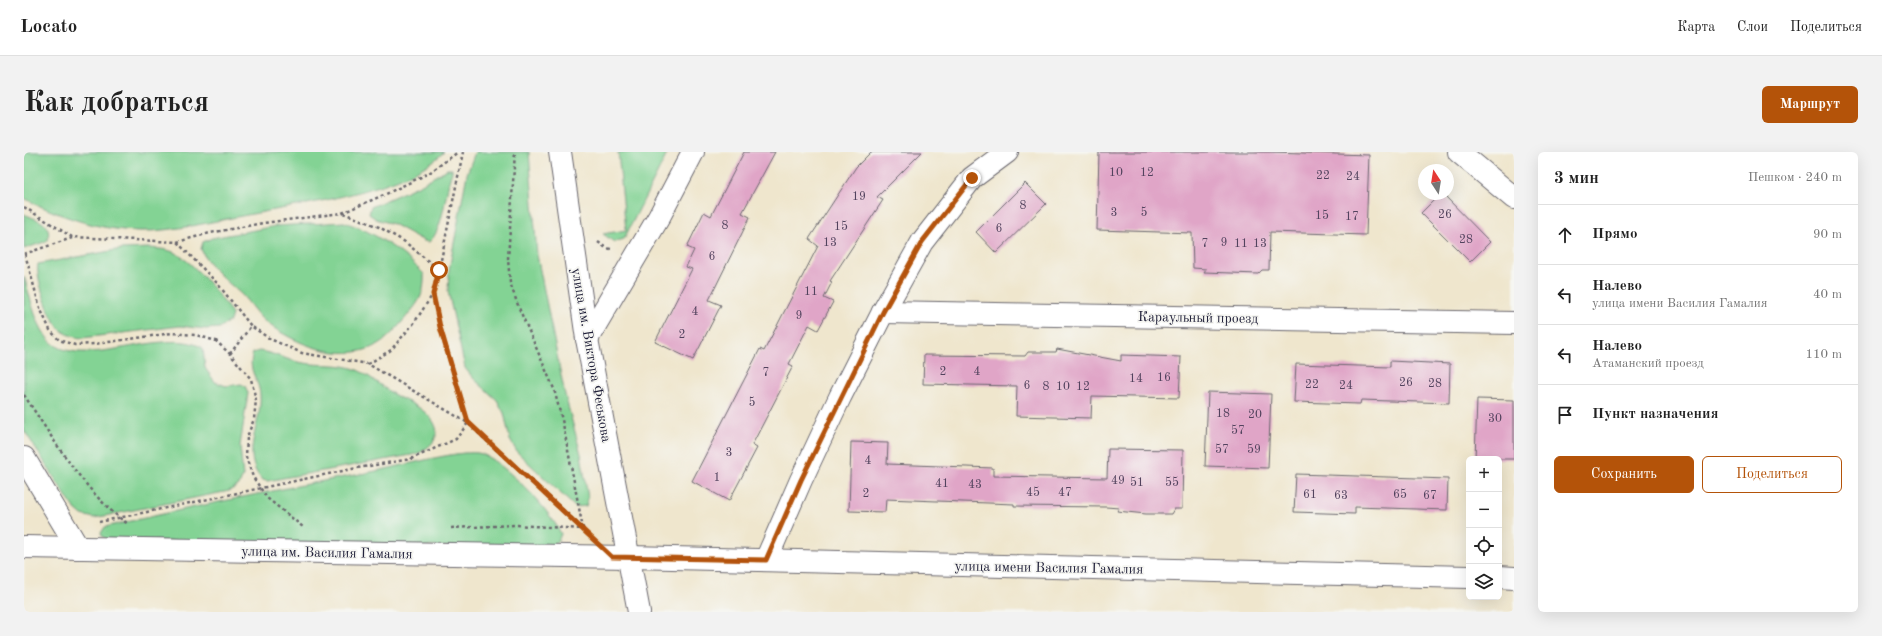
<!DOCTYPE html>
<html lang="ru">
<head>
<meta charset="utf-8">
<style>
  body { margin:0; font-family:"Old Standard TT",serif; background:#f2f2f2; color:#222 }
  .controls { position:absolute; right:12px; bottom:12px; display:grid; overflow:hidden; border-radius:6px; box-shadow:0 4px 16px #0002 }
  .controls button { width:36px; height:36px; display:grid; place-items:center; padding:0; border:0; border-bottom:1px solid #e0e0e0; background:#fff; color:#222; font:20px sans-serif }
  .compass { position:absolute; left:1394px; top:12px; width:36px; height:36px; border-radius:50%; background:#fff; box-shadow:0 4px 16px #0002; rotate:348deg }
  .stop { position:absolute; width:12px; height:12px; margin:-9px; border:3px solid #b45309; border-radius:50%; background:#fff }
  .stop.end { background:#b45309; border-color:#fff; box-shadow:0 1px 4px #0008 }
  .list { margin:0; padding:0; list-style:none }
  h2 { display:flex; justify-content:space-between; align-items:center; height:52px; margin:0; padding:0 16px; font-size:17px }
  h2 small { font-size:13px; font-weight:400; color:#767676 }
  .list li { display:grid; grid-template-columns:26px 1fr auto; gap:12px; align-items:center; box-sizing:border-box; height:60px; padding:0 16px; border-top:1px solid #e0e0e0 }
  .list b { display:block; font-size:15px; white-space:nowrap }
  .list p { margin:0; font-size:13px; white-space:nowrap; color:#767676 }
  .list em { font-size:13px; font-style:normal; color:#767676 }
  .actions { display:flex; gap:8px; padding:12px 16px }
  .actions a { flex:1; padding:9px 0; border:1px solid #b45309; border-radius:6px; text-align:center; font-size:14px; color:#b45309 }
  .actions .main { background:#b45309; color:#fff }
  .icon { flex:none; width:22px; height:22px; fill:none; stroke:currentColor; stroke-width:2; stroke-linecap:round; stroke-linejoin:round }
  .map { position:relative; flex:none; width:1490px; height:460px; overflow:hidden; border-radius:6px }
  header { display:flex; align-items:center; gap:24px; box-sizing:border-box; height:56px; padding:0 20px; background:#fff; border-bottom:1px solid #e0e0e0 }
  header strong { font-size:19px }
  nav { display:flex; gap:22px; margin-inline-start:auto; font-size:14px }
  .intro { display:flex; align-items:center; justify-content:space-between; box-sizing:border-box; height:96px; padding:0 24px }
  h1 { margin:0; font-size:28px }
  .button { padding:10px 18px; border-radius:6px; background:#b45309; color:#fff; font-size:14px; font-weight:700 }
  main { display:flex; gap:24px; padding:0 24px }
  aside { flex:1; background:#fff; border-radius:6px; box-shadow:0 4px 16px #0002 }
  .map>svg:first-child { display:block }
  .green { fill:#83d394; stroke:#527a68 }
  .building { fill:#e0a5c7 }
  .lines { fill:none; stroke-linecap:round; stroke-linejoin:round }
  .street-casing { stroke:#6a676e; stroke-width:24 }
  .path { stroke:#6a676e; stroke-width:2.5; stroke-dasharray:3 3; stroke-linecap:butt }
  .street { stroke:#fff; stroke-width:22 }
  .route { stroke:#b45309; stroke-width:5 }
  .labels { text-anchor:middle; stroke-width:3.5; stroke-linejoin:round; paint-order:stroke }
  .number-label { font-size:12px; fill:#52435e }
  .street-label { font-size:14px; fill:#22223b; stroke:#f6f6f2 }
</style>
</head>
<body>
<header>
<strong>Locato</strong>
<nav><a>Карта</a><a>Слои</a><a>Поделиться</a></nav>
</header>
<div class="intro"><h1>Как добраться</h1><a class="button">Маршрут</a></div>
<main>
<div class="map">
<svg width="1490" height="460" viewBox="0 0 1490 460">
  <rect width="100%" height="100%" fill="#f6f6f2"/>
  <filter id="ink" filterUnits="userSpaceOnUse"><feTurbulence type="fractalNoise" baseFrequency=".025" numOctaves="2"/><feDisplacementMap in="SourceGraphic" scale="8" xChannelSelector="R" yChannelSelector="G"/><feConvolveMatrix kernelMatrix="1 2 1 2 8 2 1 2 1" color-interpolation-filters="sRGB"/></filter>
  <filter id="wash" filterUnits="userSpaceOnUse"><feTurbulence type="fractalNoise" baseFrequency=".012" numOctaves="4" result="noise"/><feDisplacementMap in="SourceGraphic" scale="16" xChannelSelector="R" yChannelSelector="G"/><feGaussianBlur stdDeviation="0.9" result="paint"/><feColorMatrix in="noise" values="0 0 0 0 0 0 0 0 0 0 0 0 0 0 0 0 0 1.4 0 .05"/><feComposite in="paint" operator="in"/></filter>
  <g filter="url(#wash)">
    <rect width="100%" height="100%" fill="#efe6cd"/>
    <g class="green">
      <path d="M0 0H420C383 38 276 53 223 63 190 69 149 80 116 79 75 78 36 65 0 46Z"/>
      <path d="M451 0H505L513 103 541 243 557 302 564 346 562 354 551 355 493 300 486 288 480 261 473 248 449 226 441 216 424 139 425 118 443 22Z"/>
      <path d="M594 0H644L600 87 590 90 579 82 602 78Z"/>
      <path d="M423 17H428V20C421 38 420 78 405 90L400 89 369 72 352 67 345 62 347 55 396 33Z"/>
      <path d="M0 62C13 68 30 71 23 89L0 97Z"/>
      <path d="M320 70C351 80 378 99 400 122 401 146 392 153 378 170 370 179 362 189 351 194 317 211 271 192 243 171 233 164 226 151 217 142 203 129 184 115 177 97L179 90 188 86 252 74Z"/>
      <path d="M126 96C135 97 145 97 153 102 171 112 197 144 208 162L206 169 195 176 182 177 156 174 58 186C49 185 43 183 36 177 26 168 11 124 14 112L98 97Z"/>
      <path d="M0 124C6 144 10 167 22 184 49 225 140 172 179 196L181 216 191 230 202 234 217 232 221 234 224 241 216 294 219 324 215 333 205 339 70 366 58 363 49 355 0 278Z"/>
      <path d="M235 199C251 201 264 209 280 211 296 214 315 211 331 217 344 222 358 235 369 242 377 247 386 250 394 255 417 271 421 288 393 302L259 326 244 329 238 328C215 302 239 271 236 242 234 225 223 219 229 201Z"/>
      <path d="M440 301C446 301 453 300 458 302 483 313 526 358 537 382L533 391 524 397 84 388 78 384 77 381 81 375C168 355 255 337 342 321 375 315 407 305 440 301Z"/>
    </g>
    <g id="blocks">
      <g class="building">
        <path d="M720 0H751L718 61 726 65 685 148 697 153 669 208 631 190 668 117 662 115 670 98 663 95 680 60 687 64Z"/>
        <path d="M847 0H898L853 45 859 48 806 129 808 130 800 146 809 150 794 178 785 173 765 212 769 214 728 293 733 296 705 349 668 329 736 197 740 199 794 94 785 87 832 15Z"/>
        <path d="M1075 0H1246L1345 3 1342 83 1246 80 1245 118H1238L1234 122 1180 120 1182 117 1169 116 1168 81 1073 78Z"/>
        <path d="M1001 31 1022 52 972 101 952 80Z"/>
        <path d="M1416 42H1419L1466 90 1446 110 1397 61Z"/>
        <path d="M1033 197 1097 209V203L1157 205 1155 246 1068 244 1067 266 992 264 993 234 899 232 900 203 1001 204 1004 200H1032Z"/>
        <path d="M1366 209 1426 212 1425 251 1337 248 1336 252 1270 250 1272 212 1366 215Z"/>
        <path d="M1184 240 1247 242 1244 316 1181 314Z"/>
        <path d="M1453 247 1490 248V307H1451Z"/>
        <path d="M827 290 864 291 863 312 969 316V324L1083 326 1084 297 1159 298 1158 357H1150L1147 362H1122L1093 359 1095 356 1082 355 990 354V352L862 347 861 360 825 359Z"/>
        <path d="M1272 322 1424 327 1423 358 1331 355V362L1270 360Z"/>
      </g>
    </g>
  </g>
  <g filter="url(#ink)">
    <use href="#blocks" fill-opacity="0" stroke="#6a676e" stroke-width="1"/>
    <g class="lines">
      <defs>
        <g id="street">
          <path d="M536 0 563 187 615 460"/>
          <path d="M1435 0 1490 46"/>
          <path d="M859 160 1490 171"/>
          <path d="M563 187 635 65 669 0"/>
          <path d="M0 306 54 396"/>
          <path d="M0 395 605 405 1445 425"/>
          <path d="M742 408 777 328 816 245 859 160 898 90 948 26 983 0"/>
          <path d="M1475 425 1490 426"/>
        </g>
      </defs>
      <use href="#street" class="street-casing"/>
      <g class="path">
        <path d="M0 55 48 85 153 90 193 131 227 174 246 187 278 201 344 212 444 271 559 377"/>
        <path d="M319 61 355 75 381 90 415 118"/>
        <path d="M153 90 186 81 239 71 318 61 362 42 405 21 434 0"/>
        <path d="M574 90 582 96 587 97"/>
        <path d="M0 102 48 86"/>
        <path d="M1 102 16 156 26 178 35 188 51 193 71 192 148 181 172 183 192 189 206 202 227 227 232 248 230 267 223 285 222 305 229 325 243 346 279 375"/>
        <path d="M206 202 227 174"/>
        <path d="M344 212 367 198 390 171 409 142 415 118 439 0"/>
        <path d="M0 243C28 285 62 343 104 372"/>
        <path d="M75 370 328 317 387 307 432 287 444 271 416 175 409 142"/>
        <path d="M427 376 491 373 559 377 539 272 530 237 495 156 486 131 484 107 491 0"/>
      </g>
      <use href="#street" class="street"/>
    </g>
  </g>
  <g class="lines" filter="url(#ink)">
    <path class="route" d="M415 118 409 142 416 175 444 270 588 405 742 408 777 328 859 160 898 90 948 26"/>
  </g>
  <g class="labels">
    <g class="number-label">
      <text x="1092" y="24">10</text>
      <text x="1123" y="24">12</text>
      <text x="1299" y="27">22</text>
      <text x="1329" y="28">24</text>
      <text x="835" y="48">19</text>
      <text x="999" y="57">8</text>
      <text x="1090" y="64">3</text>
      <text x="1120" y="64">5</text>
      <text x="1421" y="66">26</text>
      <text x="1298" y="67">15</text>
      <text x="1328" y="68">17</text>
      <text x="701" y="77">8</text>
      <text x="817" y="78">15</text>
      <text x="975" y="80">6</text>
      <text x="1442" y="91">28</text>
      <text x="806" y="94">13</text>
      <text x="1200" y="94">9</text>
      <text x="1181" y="95">7</text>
      <text x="1217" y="95">11</text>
      <text x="1236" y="95">13</text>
      <text x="688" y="108">6</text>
      <text x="787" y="143">11</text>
      <text x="671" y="163">4</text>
      <text x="775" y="167">9</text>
      <text x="658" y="186">2</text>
      <text x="919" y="223">2</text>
      <text x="953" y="223">4</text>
      <text x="742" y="224">7</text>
      <text x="1140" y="229">16</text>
      <text x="1112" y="230">14</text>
      <text x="1382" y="234">26</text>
      <text x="1411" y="235">28</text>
      <text x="1288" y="236">22</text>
      <text x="1003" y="237">6</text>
      <text x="1322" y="237">24</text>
      <text x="1022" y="238">8</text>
      <text x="1039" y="238">10</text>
      <text x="1059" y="238">12</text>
      <text x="728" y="254">5</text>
      <text x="1199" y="265">18</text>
      <text x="1231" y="266">20</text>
      <text x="1471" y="270">30</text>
      <text x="1214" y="282">57</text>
      <text x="1198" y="301">57</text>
      <text x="1230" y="301">59</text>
      <text x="705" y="304">3</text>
      <text x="844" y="312">4</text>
      <text x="693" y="329">1</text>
      <text x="1094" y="332">49</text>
      <text x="1113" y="334">51</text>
      <text x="1148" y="334">55</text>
      <text x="918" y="335">41</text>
      <text x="951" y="336">43</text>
      <text x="1009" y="344">45</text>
      <text x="1041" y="344">47</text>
      <text x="842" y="345">2</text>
      <text x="1286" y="346">61</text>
      <text x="1376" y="346">65</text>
      <text x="1317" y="347">63</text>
      <text x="1406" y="347">67</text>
    </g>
    <g class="street-label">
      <text transform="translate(1174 165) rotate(1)" y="5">Караульный проезд</text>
      <text transform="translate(568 203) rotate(80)" y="5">улица им. Виктора Феськова</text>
      <text transform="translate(303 400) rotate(1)" y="5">улица им. Василия Гамалия</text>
      <text transform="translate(1025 415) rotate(1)" y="5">улица имени Василия Гамалия</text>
    </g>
  </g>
</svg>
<div class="controls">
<button>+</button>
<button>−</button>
<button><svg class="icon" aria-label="locate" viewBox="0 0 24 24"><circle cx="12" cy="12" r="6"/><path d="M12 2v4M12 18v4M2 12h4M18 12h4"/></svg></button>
<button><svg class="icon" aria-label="layers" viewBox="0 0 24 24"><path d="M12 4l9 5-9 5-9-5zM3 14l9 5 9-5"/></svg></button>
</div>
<svg class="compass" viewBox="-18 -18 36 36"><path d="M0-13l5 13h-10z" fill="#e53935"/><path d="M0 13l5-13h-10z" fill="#767676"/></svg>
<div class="stop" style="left:415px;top:118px"></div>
<div class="stop end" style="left:948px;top:26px"></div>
</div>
<aside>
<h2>3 мин<small>Пешком · 240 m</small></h2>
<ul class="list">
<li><svg class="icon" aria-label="ahead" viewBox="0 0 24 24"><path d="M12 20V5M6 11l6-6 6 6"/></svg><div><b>Прямо</b></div><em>90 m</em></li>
<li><svg class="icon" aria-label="left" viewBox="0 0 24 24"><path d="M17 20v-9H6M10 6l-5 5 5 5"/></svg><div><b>Налево</b><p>улица имени Василия Гамалия</p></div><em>40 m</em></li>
<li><svg class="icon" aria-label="left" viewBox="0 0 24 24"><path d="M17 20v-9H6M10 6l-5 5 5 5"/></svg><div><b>Налево</b><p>Атаманский проезд</p></div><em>110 m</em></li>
<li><svg class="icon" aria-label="arrive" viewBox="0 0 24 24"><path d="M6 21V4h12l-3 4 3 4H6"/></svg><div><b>Пункт назначения</b></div></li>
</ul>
<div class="actions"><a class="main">Сохранить</a><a>Поделиться</a></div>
</aside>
</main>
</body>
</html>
